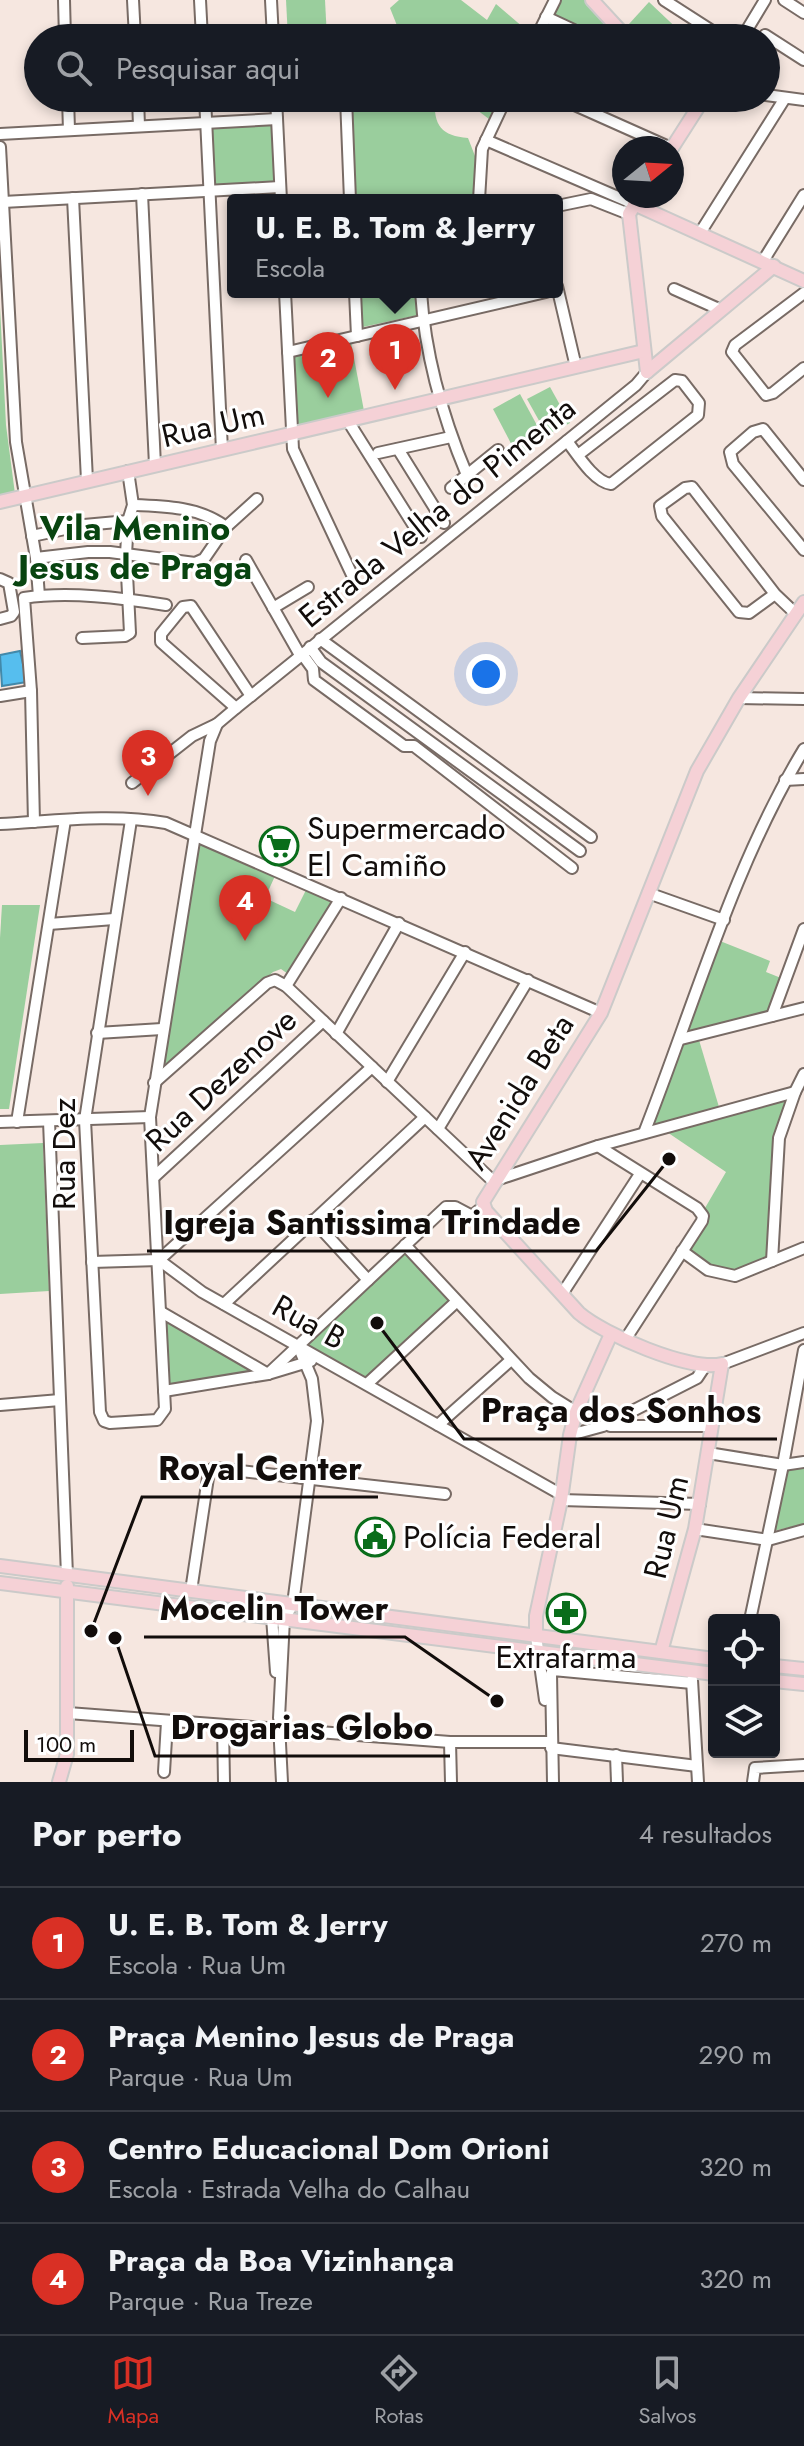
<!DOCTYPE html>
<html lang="pt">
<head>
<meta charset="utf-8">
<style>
  body { margin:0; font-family:Jost,sans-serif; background:#20242c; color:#f1f3f6 }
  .controls { position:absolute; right:24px; bottom:24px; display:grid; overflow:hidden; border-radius:8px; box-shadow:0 4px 12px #0003 }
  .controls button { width:72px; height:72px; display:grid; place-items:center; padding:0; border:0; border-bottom:2px solid #363941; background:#171b24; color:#f1f3f6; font:40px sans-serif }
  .compass { position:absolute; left:612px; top:136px; width:72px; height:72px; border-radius:50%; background:#171b24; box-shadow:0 4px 12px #0003; rotate:72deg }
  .scale { position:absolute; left:24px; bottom:20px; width:110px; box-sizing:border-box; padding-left:8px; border:4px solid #120d0b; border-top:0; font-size:22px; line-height:28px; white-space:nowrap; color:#120d0b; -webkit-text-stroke:6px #fff; paint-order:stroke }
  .you { position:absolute; left:486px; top:674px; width:28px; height:28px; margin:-20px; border:6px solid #fff; border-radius:50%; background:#1a73e8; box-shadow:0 0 0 12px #1a73e833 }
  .badge { display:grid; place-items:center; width:52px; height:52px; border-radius:50%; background:#d93025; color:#fff; font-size:26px; font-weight:700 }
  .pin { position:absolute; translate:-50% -66px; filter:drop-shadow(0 2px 4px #0008) }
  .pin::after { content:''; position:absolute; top:42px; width:28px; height:24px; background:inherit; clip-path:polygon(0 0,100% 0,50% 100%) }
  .popup { position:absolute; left:227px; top:194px; width:336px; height:104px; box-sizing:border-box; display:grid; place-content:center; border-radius:8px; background:#171b24; filter:drop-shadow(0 2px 6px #0005); font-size:26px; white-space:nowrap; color:#9ea1a6 }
  .popup b { font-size:30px; color:#f1f3f6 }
  .popup::after { content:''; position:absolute; left:50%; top:100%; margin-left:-16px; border:16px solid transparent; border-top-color:#171b24 }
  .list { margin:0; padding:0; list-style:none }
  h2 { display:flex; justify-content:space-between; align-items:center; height:104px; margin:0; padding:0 32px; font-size:34px }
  h2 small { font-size:26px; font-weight:400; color:#9ea1a6 }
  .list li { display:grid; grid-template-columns:52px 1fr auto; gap:24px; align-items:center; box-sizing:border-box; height:112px; padding:0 32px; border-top:2px solid #363941 }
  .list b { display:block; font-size:30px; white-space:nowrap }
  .list p { margin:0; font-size:26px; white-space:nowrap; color:#9ea1a6 }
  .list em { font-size:26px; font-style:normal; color:#9ea1a6 }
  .icon { flex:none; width:44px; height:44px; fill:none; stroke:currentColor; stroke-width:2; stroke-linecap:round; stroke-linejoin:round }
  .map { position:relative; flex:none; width:804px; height:1782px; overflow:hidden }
  .search { position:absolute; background:#171b24; box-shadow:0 4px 12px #0003; left:24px; right:24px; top:24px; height:88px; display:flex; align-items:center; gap:20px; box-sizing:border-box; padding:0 28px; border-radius:44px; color:#9ea1a6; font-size:30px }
  .sheet { height:552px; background:#171b24 }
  nav { display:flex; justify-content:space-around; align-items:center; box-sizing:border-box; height:112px; border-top:2px solid #363941; background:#171b24; font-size:22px; color:#9ea1a6 }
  nav a { display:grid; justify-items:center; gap:4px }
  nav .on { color:#d93025 }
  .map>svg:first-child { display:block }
  .green { fill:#9ace9d }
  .water { fill:#56beee; stroke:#4289aa; stroke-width:2 }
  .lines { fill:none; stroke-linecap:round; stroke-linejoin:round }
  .minor-casing { stroke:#786b65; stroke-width:14 }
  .major-casing { stroke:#cbcac9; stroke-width:16 }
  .minor { stroke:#fff; stroke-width:10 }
  .major { stroke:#f5d1d6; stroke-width:12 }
  .labels { text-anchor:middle; stroke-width:6; stroke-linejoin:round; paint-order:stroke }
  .street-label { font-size:32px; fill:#120d0b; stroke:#fff }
  .poi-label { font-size:32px; fill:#120d0b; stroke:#fff; text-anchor:start }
  .neighbourhood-label { font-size:34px; font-weight:bold; fill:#084410; stroke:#fff }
  .leader { fill:none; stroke:#120d0b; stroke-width:3 }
  .callout-dot { fill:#120d0b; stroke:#fff; stroke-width:3 }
  .callout-label { font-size:34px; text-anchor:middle; font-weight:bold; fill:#120d0b; stroke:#fff; stroke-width:6; stroke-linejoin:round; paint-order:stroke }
</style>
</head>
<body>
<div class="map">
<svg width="804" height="1782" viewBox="0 0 804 1782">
  <rect width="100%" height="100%" fill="#f6e7e0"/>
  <g class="green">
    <path d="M286 0H325L327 38H288Z"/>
    <path d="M399 0H461L487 20 496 4 531 34 529 38H402L390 8Z"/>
    <path d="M561 0H587L621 38H600L553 16Z"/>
    <path d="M649 2 687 38H643L629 24Z"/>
    <path d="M351 98H388L392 102H400L405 98H435C433 126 442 136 468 138L475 156 474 200H355Z"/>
    <path d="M461 98H499L489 119Z"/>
    <path d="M277 119 280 187 209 190 206 123Z"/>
    <path d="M360 292H416L418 315 363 327Z"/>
    <path d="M0 307 6 425 15 494 0 497Z"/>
    <path d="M351 342 364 411 296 428 293 356Z"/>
    <path d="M550 387 570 423 547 435 527 399Z"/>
    <path d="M520 394 545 440 517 455 493 409Z"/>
    <path d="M197 839 275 876 265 898 295 912 306 890 333 901 288 974 281 969 273 972 162 1071Z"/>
    <path d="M2 905H40L9 1109H0V938Z"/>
    <path d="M720 941 770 961 766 972 781 978 769 1012 687 1033Z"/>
    <path d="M699 1040 719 1107 653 1125 683 1045Z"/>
    <path d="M784 1099V1107L774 1142 767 1258C730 1275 721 1273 688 1250L709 1221 705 1208 726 1172 664 1130Z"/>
    <path d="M43 1143 49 1291 0 1294V1145Z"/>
    <path d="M404 1251 449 1302 366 1379 306 1345Z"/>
    <path d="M164 1319 255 1371 167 1386Z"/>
    <path d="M804 1466V1524L773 1531 785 1469Z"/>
  </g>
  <path class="water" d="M20 651 27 682 2 686 0 655Z"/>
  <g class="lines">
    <defs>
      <g id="minor">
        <path d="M64 0 65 38"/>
        <path d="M133 0 135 38"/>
        <path d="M200 0 202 38"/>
        <path d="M271 0 273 38"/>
        <path d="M664 0 723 38"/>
        <path d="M784 0 804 13"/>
        <path d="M546 17 591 38"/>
        <path d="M765 35 804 60"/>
        <path d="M536 38 555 0"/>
        <path d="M742 38 765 0"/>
        <path d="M766 95 804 100"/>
        <path d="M68 98 69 130"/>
        <path d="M138 98 139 126"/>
        <path d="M205 98 222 450"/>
        <path d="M276 98 281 200"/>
        <path d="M346 98 350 200"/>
        <path d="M559 98 671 148"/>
        <path d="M0 134 277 119"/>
        <path d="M486 140 634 204"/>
        <path d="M0 147 16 442 36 558 39 596"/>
        <path d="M142 194 155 465"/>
        <path d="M73 198 87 480"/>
        <path d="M479 200 482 149 506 98"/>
        <path d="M3 202 280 187"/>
        <path d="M557 206 591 199 629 214"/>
        <path d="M700 233 785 98"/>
        <path d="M763 261 804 195"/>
        <path d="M557 286 576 367"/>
        <path d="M674 289 721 310"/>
        <path d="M285 292 293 449 353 577"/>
        <path d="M355 292 357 336"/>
        <path d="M421 292C425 353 443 418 467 475"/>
        <path d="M804 293 735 345 732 352 766 395 773 393 804 368"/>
        <path d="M288 352 546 292"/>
        <path d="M348 421 421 537"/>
        <path d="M567 441C577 454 594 482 611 484L698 415 699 403 682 381 675 380 578 455"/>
        <path d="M398 449 444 523"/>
        <path d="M378 453 451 437"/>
        <path d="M804 480 763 429 753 432 730 452 733 464 804 550"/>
        <path d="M451 488 498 450"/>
        <path d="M133 505C165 506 200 507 226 527"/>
        <path d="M32 536 84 525 128 521"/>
        <path d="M36 558 88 552H110L195 563 204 559 226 527 257 499"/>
        <path d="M246 560 300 655"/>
        <path d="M0 579 9 583 14 612 11 616 0 619"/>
        <path d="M775 594 749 613 739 612 662 516 660 506 685 488 692 487 775 594 795 613"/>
        <path d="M273 608 308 587"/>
        <path d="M82 638 125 636 130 633 126 554 128 521 133 505 128 471"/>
        <path d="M320 639 591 837"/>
        <path d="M310 647 321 662 580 851"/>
        <path d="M302 654 313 669 314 680 404 746H414L572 868"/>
        <path d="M0 696 31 691"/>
        <path d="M739 698 804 699"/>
        <path d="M236 708 161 642V634L183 607 191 606 251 696"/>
        <path d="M785 780 804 779"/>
        <path d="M132 783 192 736 217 724"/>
        <path d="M131 820 85 1120 100 1412 104 1421 110 1423 157 1420 165 1409 150 1117 210 741 217 724 236 708 567 441 636 385 647 372"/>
        <path d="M34 822 31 691 24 598C68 591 122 598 166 605"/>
        <path d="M0 824C54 821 113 813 166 823L601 1013"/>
        <path d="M648 893 724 920"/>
        <path d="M49 924 114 919"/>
        <path d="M286 986 341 898"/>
        <path d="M772 1016 804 929"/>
        <path d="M97 1033 162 1029"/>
        <path d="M336 1034 399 923"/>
        <path d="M681 1039 804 1008"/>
        <path d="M387 1082 465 952"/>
        <path d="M154 1083 267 983 275 980 286 986 493 1181 598 1146 795 1092"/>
        <path d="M49 1121 67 1575"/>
        <path d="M0 1122 150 1117"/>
        <path d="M17 1122 65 820"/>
        <path d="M438 1129 528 980"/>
        <path d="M644 1133C694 1006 733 866 804 749"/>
        <path d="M598 1146 697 1208 703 1216 702 1221 625 1340"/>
        <path d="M154 1177 323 1021"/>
        <path d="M313 1220 368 1280"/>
        <path d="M405 1245 529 1378 552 1397 576 1412"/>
        <path d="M682 1251 708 1270 735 1276 804 1248"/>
        <path d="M159 1260 202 1292 562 1495"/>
        <path d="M772 1261 779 1138 795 1092 804 1074"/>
        <path d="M92 1262 159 1260 372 1067"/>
        <path d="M562 1294 640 1174"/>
        <path d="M224 1304 425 1117"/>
        <path d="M161 1312 268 1374"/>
        <path d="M722 1364 804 1333"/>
        <path d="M268 1374 446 1207H455L472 1216 483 1207"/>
        <path d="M367 1384 456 1302"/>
        <path d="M164 1391 268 1374 311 1361"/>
        <path d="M0 1405 60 1400"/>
        <path d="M438 1425 511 1360"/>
        <path d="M610 1426H712"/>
        <path d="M570 1435 603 1426 697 1378 705 1366"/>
        <path d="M708 1453 783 1465 804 1462"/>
        <path d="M561 1500 700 1504"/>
        <path d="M695 1529 768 1540 804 1530"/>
        <path d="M191 1591 209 1471 214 1468 445 1494"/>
        <path d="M272 1617 276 1672"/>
        <path d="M750 1620 783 1465 804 1350"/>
        <path d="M536 1636 545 1700"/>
        <path d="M692 1680 698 1782"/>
        <path d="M68 1713 450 1742H551"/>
        <path d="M279 1718 284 1619 293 1604 317 1421 312 1379 299 1348"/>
        <path d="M279 1724 282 1782"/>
        <path d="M223 1726 224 1782"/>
        <path d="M450 1742 451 1782"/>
        <path d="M551 1748 697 1766"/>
        <path d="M616 1755 617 1782"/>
        <path d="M164 1772 167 1722"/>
        <path d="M553 1782 551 1674 553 1670 692 1683"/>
        <path d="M753 1782 755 1768 804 1765"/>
      </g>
      <g id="major">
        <path d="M592 0 627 38"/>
        <path d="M672 148 704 98"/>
        <path d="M640 196 629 214 647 372"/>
        <path d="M634 204 804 281"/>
        <path d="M647 372 774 266"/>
        <path d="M0 502 644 351"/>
        <path d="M0 1566 714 1659"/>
        <path d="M0 1583 714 1674"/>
        <path d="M536 1636V1616L561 1500 570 1435 576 1412 611 1334"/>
        <path d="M661 1652 695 1529 722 1364C690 1372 603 1334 579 1313L486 1211 483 1202 601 1013 697 771 739 698 804 602"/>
        <path d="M774 1666 804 1669"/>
        <path d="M774 1681 804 1684"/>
        <path d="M59 1782 67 1754V1586"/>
      </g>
    </defs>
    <use href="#minor" class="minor-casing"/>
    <use href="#major" class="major-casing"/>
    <use href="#minor" class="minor"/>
    <use href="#major" class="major"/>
  </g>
  <defs>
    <symbol id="supermarket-ring" viewBox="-11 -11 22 22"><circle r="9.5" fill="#fff" stroke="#096d1a" stroke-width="1.5"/><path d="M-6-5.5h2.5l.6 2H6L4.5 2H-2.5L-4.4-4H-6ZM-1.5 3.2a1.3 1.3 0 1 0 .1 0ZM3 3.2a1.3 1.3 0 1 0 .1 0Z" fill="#096d1a"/></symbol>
    <symbol id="civic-ring" viewBox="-11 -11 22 22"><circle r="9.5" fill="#fff" stroke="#096d1a" stroke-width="1.5"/><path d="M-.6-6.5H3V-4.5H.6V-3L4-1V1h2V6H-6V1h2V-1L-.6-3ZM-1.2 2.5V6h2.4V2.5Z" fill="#096d1a"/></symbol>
    <symbol id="pharmacy-ring" viewBox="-11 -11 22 22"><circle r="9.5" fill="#fff" stroke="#096d1a" stroke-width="1.5"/><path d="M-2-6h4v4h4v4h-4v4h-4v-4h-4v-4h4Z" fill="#096d1a"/></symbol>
  </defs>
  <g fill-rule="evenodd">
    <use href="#supermarket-ring" x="257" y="824" width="44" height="44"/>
    <use href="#civic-ring" x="353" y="1515" width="44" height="44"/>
    <use href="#pharmacy-ring" x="544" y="1591" width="44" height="44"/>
  </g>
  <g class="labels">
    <g class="street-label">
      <text transform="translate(213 425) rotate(-13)" y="11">Rua Um</text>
      <text transform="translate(437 512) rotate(-39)" y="11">Estrada Velha do Pimenta</text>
      <text transform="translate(221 1080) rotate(-43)" y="11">Rua Dezenove</text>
      <text transform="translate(519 1092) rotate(-58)" y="11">Avenida Beta</text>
      <text transform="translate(64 1154) rotate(-90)" y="11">Rua Dez</text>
      <text transform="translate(309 1322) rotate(29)" y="11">Rua B</text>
      <text transform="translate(666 1527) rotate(-77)" y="11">Rua Um</text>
    </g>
    <g class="poi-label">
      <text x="307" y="839">Supermercado<tspan x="307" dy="37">El Camiño</tspan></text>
      <text x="403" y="1548">Polícia Federal</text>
      <text x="566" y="1668" text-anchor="middle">Extrafarma</text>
    </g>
    <g class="neighbourhood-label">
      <text x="135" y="540">Vila Menino<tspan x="135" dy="39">Jesus de Praga</tspan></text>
    </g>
  </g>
  <path class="leader" d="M669 1159L596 1251H147M377 1323L464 1439H777M91 1631L142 1497H378M497 1701L405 1637H144M115 1638L155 1756H450"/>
  <g class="callout-dot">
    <circle cx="669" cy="1159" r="8"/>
    <circle cx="377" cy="1323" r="8"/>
    <circle cx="91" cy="1631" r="8"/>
    <circle cx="497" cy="1701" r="8"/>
    <circle cx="115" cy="1638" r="8"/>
  </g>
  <g class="callout-label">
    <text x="372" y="1234">Igreja Santissima Trindade</text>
    <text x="621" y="1422">Praça dos Sonhos</text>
    <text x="260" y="1480">Royal Center</text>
    <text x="274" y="1620">Mocelin Tower</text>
    <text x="302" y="1739">Drogarias Globo</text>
  </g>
</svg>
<div class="controls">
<button><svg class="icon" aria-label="locate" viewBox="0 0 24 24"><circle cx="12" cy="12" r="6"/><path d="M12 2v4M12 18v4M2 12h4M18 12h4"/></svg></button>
<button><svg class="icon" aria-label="layers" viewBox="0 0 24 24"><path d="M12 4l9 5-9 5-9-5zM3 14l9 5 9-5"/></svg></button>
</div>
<svg class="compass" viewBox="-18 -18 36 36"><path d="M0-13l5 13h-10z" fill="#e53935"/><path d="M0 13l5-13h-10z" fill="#9ea1a6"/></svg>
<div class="scale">100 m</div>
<div class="you"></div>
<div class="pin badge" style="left:395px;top:390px">1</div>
<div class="popup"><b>U. E. B. Tom &amp; Jerry</b>Escola</div>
<div class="pin badge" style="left:328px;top:398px">2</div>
<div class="pin badge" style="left:148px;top:796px">3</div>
<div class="pin badge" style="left:245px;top:941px">4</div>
<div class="search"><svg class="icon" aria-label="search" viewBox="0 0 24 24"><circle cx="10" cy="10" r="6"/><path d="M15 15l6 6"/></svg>Pesquisar aqui</div>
</div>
<section class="sheet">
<h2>Por perto<small>4 resultados</small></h2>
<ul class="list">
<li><span class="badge">1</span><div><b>U. E. B. Tom &amp; Jerry</b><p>Escola · Rua Um</p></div><em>270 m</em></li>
<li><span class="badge">2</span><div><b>Praça Menino Jesus de Praga</b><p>Parque · Rua Um</p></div><em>290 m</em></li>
<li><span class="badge">3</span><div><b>Centro Educacional Dom Orioni</b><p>Escola · Estrada Velha do Calhau</p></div><em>320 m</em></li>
<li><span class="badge">4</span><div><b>Praça da Boa Vizinhança</b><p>Parque · Rua Treze</p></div><em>320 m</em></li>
</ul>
</section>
<nav>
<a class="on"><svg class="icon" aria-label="map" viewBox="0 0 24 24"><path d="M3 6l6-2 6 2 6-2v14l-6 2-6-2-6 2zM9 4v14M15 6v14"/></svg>Mapa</a>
<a><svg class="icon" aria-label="directions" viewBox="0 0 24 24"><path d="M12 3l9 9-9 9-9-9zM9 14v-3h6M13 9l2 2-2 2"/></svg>Rotas</a>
<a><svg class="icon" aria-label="saved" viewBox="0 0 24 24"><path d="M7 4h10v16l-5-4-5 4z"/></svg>Salvos</a>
</nav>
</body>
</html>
